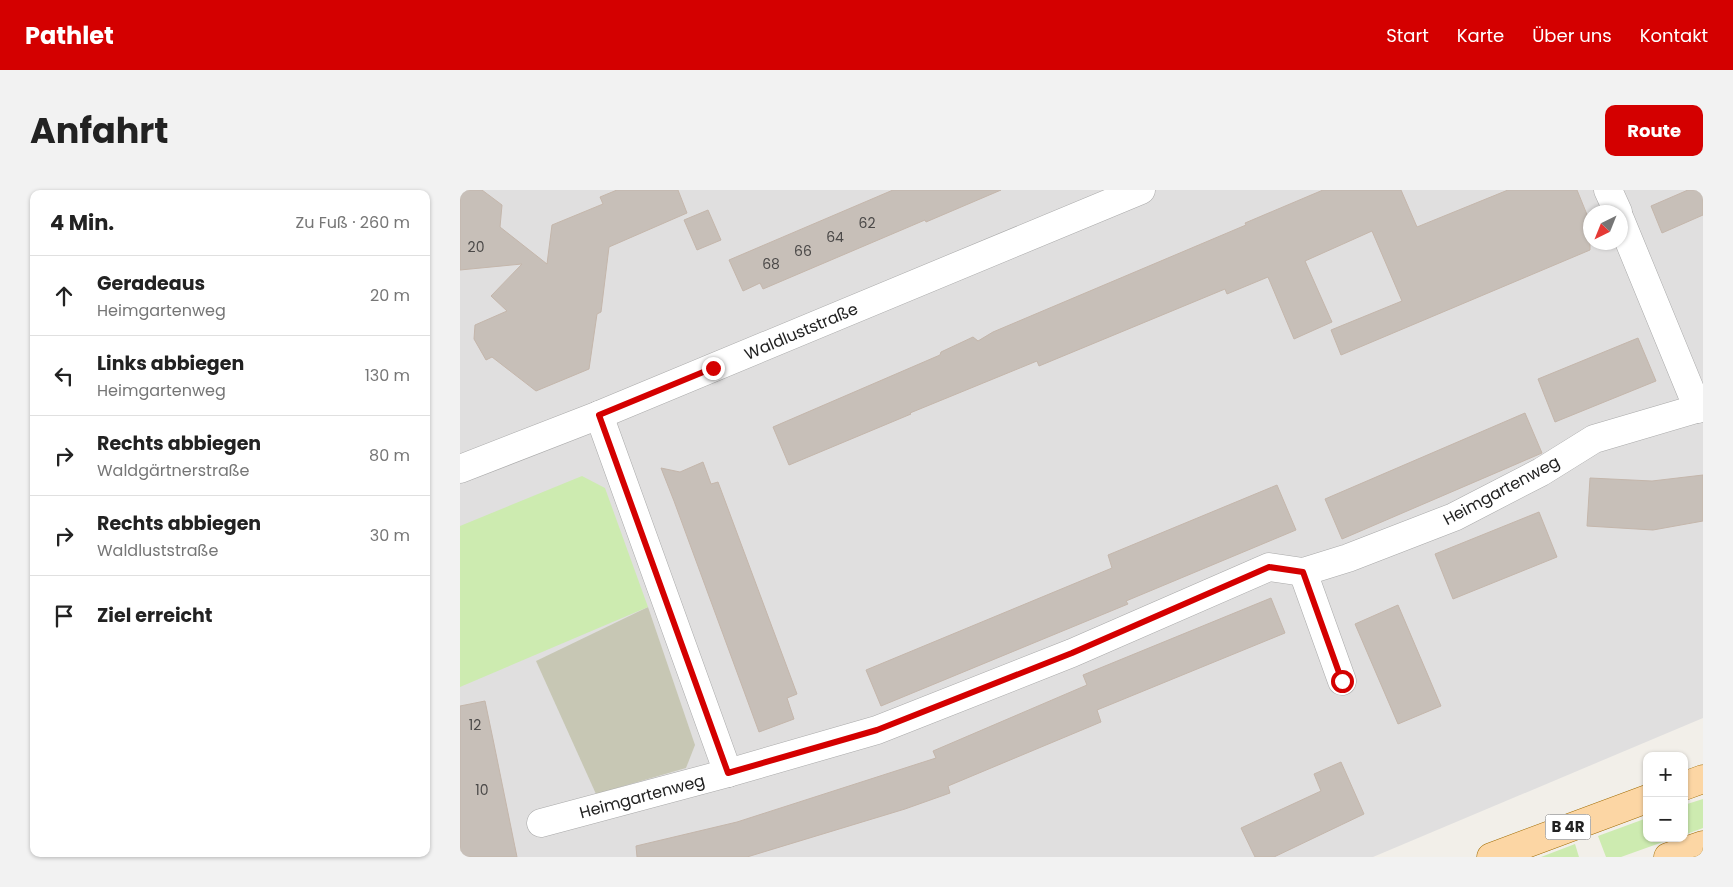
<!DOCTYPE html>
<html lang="de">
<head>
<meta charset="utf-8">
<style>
  body { margin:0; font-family:Poppins,sans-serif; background:#f2f2f2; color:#222 }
  .controls { position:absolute; right:15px; bottom:15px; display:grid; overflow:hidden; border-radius:10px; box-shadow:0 1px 4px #0004 }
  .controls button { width:45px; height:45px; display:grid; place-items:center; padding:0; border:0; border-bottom:1px solid #e0e0e0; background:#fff; color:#222; font:25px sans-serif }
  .compass { position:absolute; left:1123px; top:15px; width:45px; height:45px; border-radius:50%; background:#fff; box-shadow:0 1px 4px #0004; rotate:223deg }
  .stop { position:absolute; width:15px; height:15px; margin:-11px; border:4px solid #d40000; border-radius:50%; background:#fff }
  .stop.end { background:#d40000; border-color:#fff; box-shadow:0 1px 5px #0008 }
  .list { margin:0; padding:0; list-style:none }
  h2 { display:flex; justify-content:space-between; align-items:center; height:65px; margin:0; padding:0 20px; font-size:21px }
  h2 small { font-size:16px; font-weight:400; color:#767676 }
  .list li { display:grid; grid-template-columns:32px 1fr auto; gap:15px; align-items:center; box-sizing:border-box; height:80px; padding:0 20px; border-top:1px solid #e0e0e0 }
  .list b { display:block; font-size:19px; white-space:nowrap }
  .list p { margin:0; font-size:16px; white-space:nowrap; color:#767676 }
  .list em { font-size:16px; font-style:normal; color:#767676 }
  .icon { flex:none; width:28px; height:28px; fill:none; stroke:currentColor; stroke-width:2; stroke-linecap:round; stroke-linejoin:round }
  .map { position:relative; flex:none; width:1243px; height:667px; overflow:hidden; border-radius:10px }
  header { display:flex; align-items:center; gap:30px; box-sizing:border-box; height:70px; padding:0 25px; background:#d40000; color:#fff }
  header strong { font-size:24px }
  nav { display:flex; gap:28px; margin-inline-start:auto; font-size:18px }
  .intro { display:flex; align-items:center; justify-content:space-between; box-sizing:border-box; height:120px; padding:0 30px }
  h1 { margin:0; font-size:35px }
  .button { padding:12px 22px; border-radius:10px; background:#d40000; color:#fff; font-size:18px; font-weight:700 }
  main { display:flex; gap:30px; padding:0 30px }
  aside { flex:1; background:#fff; border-radius:10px; box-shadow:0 1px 4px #0004 }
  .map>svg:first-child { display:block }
  .residential { fill:#e0dfdf; fill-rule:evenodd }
  .construction { fill:#c7c7b4 }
  .grass { fill:#cdebb0 }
  .building { fill:#c7bfb8; stroke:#c4b6ab }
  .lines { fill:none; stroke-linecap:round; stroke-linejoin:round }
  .street-casing { stroke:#a9a9a9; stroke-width:29 }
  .primary-casing { stroke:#a06b00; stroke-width:29 }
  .street { stroke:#fff; stroke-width:28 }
  .primary { stroke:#fcd6a4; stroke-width:28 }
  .route { stroke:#d40000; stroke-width:6 }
  .labels { text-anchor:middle; stroke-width:4; stroke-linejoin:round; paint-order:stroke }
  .number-label { font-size:14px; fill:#4b4948 }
  .shield { fill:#fff; stroke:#646464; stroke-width:1 }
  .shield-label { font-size:15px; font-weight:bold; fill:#222 }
  .street-label { font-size:16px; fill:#222; stroke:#fff }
</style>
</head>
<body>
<header>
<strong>Pathlet</strong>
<nav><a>Start</a><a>Karte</a><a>Über uns</a><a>Kontakt</a></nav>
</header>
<div class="intro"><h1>Anfahrt</h1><a class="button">Route</a></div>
<main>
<aside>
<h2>4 Min.<small>Zu Fuß · 260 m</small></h2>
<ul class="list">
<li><svg class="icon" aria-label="ahead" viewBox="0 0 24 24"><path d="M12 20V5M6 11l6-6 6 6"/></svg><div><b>Geradeaus</b><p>Heimgartenweg</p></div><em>20 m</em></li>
<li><svg class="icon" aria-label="left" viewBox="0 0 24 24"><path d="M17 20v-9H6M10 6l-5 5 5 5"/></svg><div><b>Links abbiegen</b><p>Heimgartenweg</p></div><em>130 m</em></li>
<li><svg class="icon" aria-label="right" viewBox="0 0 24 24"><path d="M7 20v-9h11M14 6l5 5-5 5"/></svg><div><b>Rechts abbiegen</b><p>Waldgärtnerstraße</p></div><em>80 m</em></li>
<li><svg class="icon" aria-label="right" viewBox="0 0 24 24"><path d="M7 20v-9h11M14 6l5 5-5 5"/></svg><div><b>Rechts abbiegen</b><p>Waldluststraße</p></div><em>30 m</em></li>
<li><svg class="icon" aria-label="arrive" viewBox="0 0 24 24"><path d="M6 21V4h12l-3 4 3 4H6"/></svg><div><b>Ziel erreicht</b></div></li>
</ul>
</aside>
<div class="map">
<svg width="1243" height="667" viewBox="0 0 1243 667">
  <rect width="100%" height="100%" fill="#f2efe9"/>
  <path class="residential" d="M0 0H1243V528L913 667H0ZM1130 22H1160V52H1130Z"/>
  <path class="construction" d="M188 417 235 555 226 578 136 604 76 471Z"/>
  <g class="grass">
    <path d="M122 286 145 298 188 417 0 497V336Z"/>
    <path d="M1243 609V638L1224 645V615Z"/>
    <path d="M1187 628V648H1214L1161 667H1146L1138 646Z"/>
    <path d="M1115 654 1119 667H1081Z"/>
  </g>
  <g class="building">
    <path d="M0 0H22L42 15 40 37 87 74 92 35 143 14 140 7 157 0H218L227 23 149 57 141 122 137 124 129 179 76 201 32 167 26 170 14 149 15 135 47 121 31 106 62 74 0 80Z"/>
    <path d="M433 0H541L466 32 465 30 303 99 300 93 283 101 269 70Z"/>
    <path d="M863 0H941L957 37 1048 0H1117L1130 32V60L881 165 871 140 942 111 912 41 845 71 872 132 834 149 808 87 767 104 765 99 579 176 577 171 450 223 451 224 329 275 313 237 480 165 481 162 513 147 518 151 533 142 786 35 785 33Z"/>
    <path d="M1228 0H1243V25L1202 43 1191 16Z"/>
    <path d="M248 20 261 50 237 60 224 30Z"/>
    <path d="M1178 148 1196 191 1095 232 1078 189Z"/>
    <path d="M1065 223 1082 263 882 349 865 309Z"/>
    <path d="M243 272 251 294 258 292 337 504 327 508 334 529 299 542 214 311 201 278 220 282Z"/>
    <path d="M1243 285V331L1193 340 1127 336 1130 288 1192 291Z"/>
    <path d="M817 295 836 340 666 411 668 414 421 516 406 480 652 378 648 365Z"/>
    <path d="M1079 322 1097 367 993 409 975 364Z"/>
    <path d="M811 408 825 443 637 520 641 532 488 596 490 603 445 619 287 667H177L176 656 277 632 476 568 473 561 627 495 623 485Z"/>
    <path d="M938 415 981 516 938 534 895 434Z"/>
    <path d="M25 511 34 554 57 667H0V516Z"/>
    <path d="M881 572 904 624 814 667H795L781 638 861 601 854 584Z"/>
  </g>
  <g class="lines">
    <defs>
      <g id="street">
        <path d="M1148 0 1158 22"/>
        <path d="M1160 29 1238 219"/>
        <path d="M139 225 268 583"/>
        <path d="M0 279 139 225 681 0"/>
        <path d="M843 382 882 491"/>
        <path d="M81 633 268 583 417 540 612 463 809 377 843 382 888 368 994 327 1081 282 1134 249 1243 217"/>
      </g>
      <g id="primary">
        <path d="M1224 596 1243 589"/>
        <path d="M1031 667 1187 609"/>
        <path d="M1208 667 1243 655"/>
      </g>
    </defs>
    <use href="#street" class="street-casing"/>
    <use href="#primary" class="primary-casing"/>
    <use href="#street" class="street"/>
    <use href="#primary" class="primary"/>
  </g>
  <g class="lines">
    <path class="route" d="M253 178 139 225 268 583 417 540 612 463 809 377 843 382 882 491"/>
  </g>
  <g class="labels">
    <g class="number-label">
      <text x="407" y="38">62</text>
      <text x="375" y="52">64</text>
      <text x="16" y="62">20</text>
      <text x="343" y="66">66</text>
      <text x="311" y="79">68</text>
      <text x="15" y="540">12</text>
      <text x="22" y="605">10</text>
    </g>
    <rect class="shield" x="1085.5" y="624.5" width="45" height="25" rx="4"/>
    <g class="shield-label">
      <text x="1108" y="642">B 4R</text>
    </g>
    <g class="street-label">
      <text transform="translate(341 141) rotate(-23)" y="6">Waldluststraße</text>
      <text transform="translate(1041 300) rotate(-28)" y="6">Heimgartenweg</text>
      <text transform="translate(182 606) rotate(-15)" y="6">Heimgartenweg</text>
    </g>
  </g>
</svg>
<div class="controls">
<button>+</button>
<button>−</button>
</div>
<svg class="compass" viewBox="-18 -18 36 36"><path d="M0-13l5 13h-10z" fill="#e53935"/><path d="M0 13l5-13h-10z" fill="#767676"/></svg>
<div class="stop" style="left:882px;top:491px"></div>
<div class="stop end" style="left:253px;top:178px"></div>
</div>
</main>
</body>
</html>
